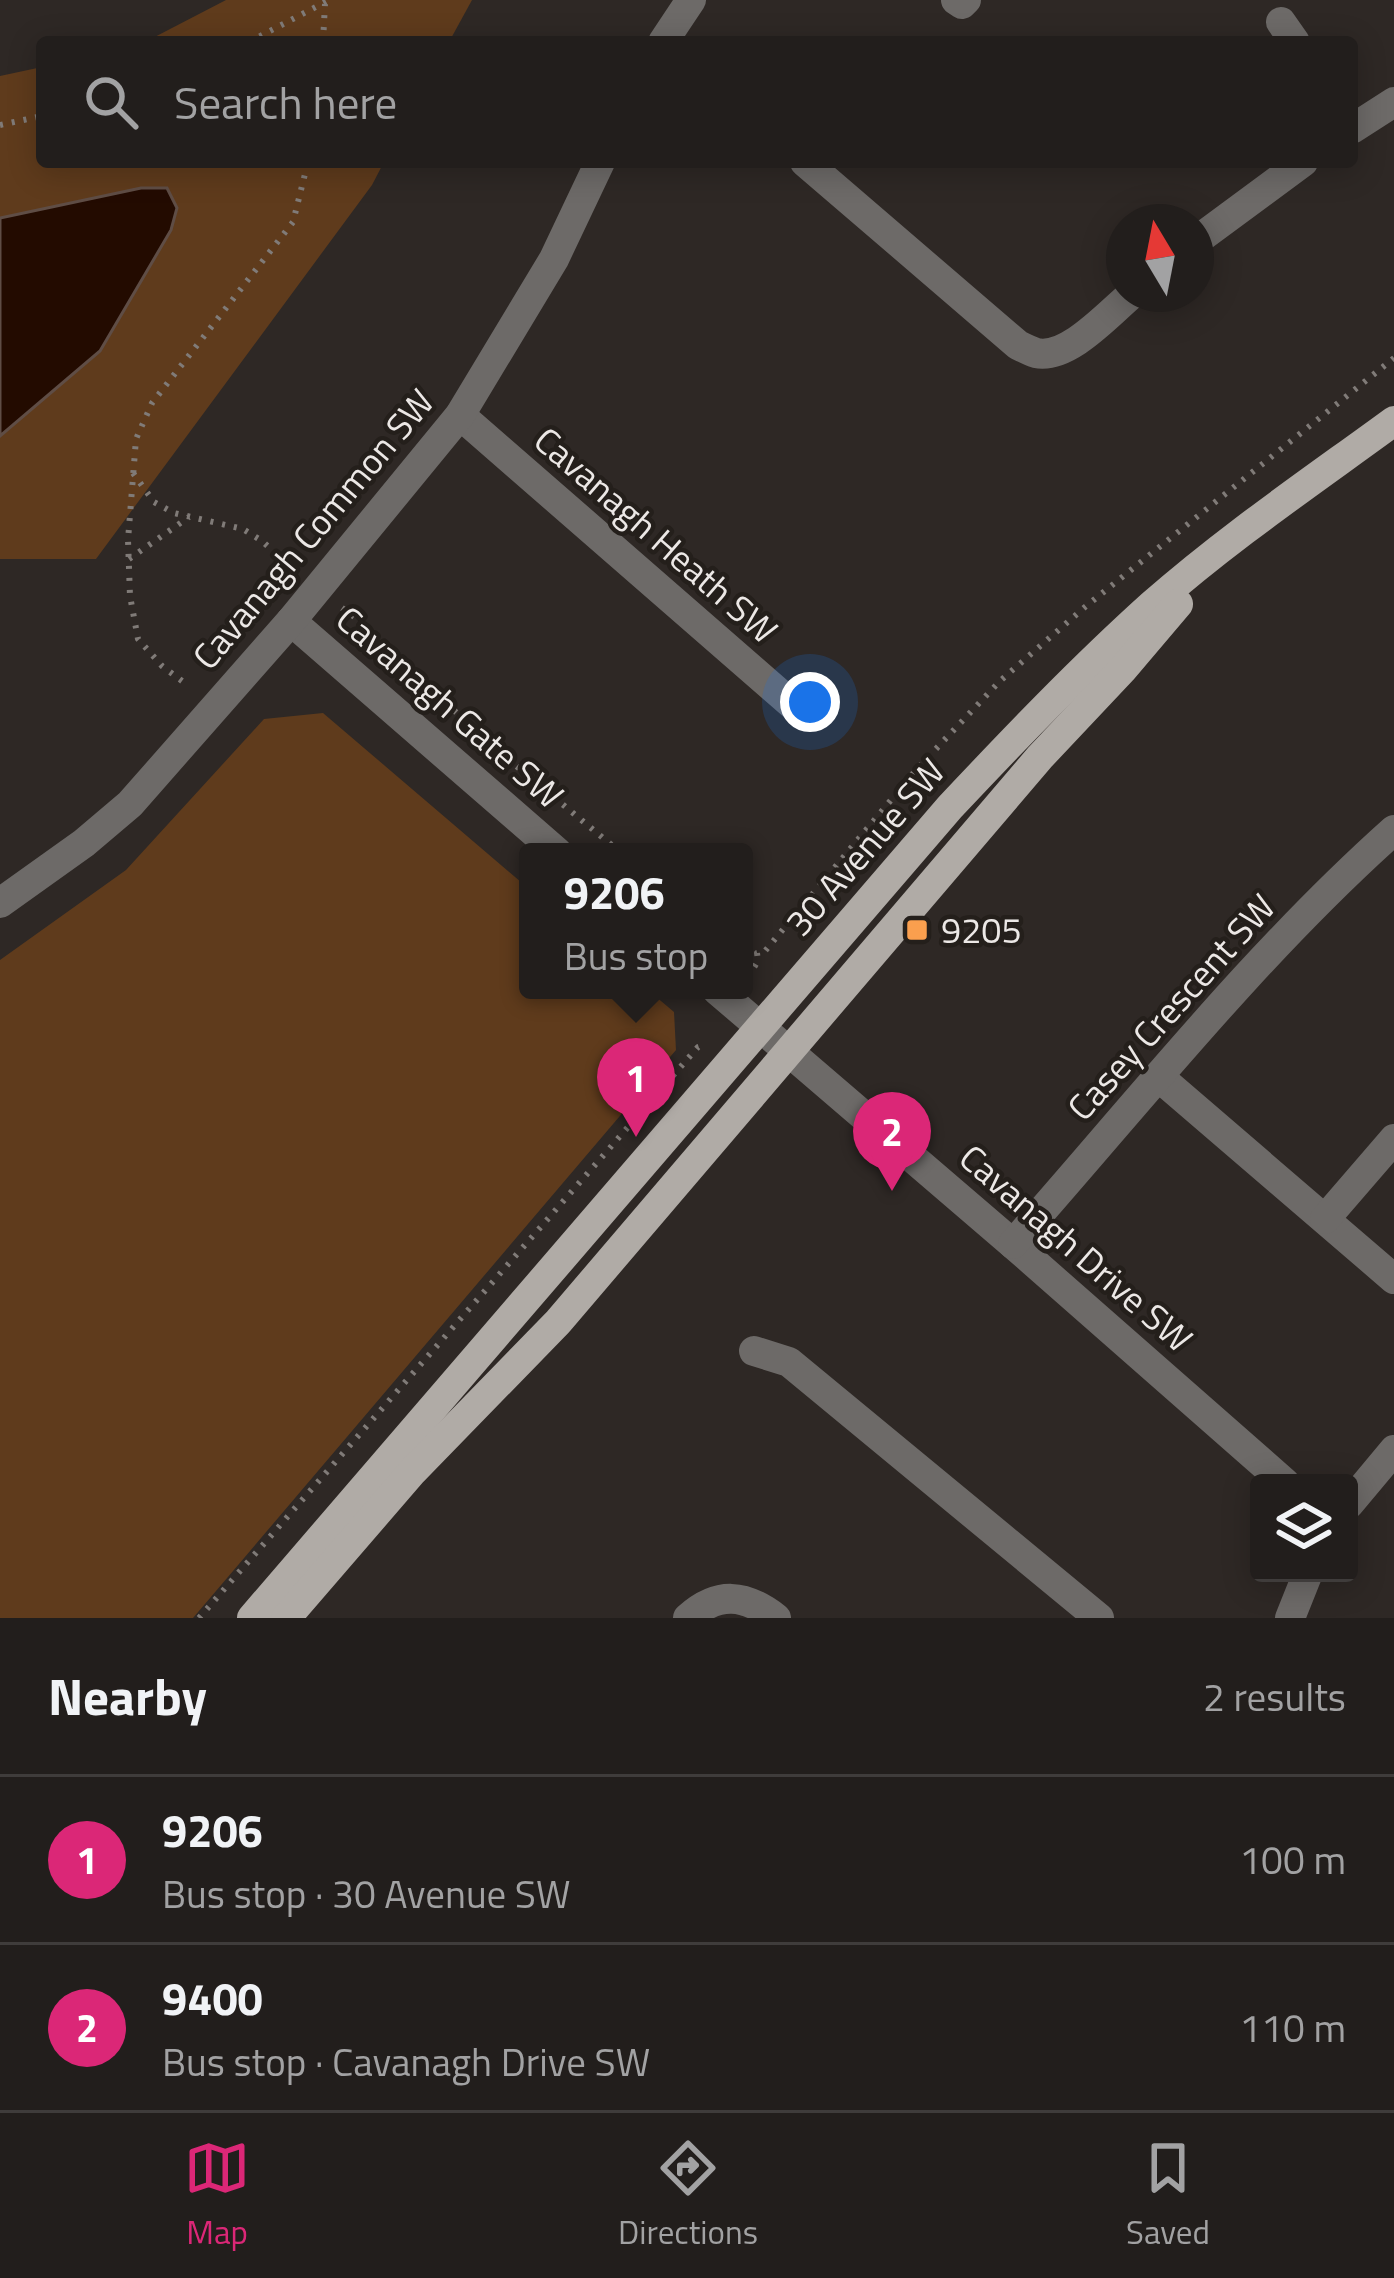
<!DOCTYPE html>
<html lang="en">
<head>
<meta charset="utf-8">
<style>
  body { margin:0; font-family:"Titillium Web",sans-serif; background:#2a2725; color:#f1f3f6 }
  .controls { position:absolute; right:36px; bottom:36px; display:grid; overflow:hidden; border-radius:12px; box-shadow:0 6px 30px #0003 }
  .controls button { width:108px; height:108px; display:grid; place-items:center; padding:0; border:0; border-bottom:3px solid #3f3c3b; background:#221e1c; color:#f1f3f6; font:60px sans-serif }
  .compass { position:absolute; left:1106px; top:204px; width:108px; height:108px; border-radius:50%; background:#221e1c; box-shadow:0 6px 30px #0003; rotate:350deg }
  .you { position:absolute; left:810px; top:702px; width:42px; height:42px; margin:-30px; border:9px solid #fff; border-radius:50%; background:#1a73e8; box-shadow:0 0 0 18px #1a73e833 }
  .badge { display:grid; place-items:center; width:78px; height:78px; border-radius:50%; background:#db2777; color:#fff; font-size:39px; font-weight:700 }
  .pin { position:absolute; translate:-50% -99px; filter:drop-shadow(0 3px 6px #0008) }
  .pin::after { content:''; position:absolute; top:63px; width:42px; height:36px; background:inherit; clip-path:polygon(0 0,100% 0,50% 100%) }
  .popup { position:absolute; left:519px; top:843px; width:234px; height:156px; box-sizing:border-box; display:grid; place-content:center; border-radius:12px; background:#221e1c; filter:drop-shadow(0 3px 9px #0005); font-size:39px; white-space:nowrap; color:#a2a2a3 }
  .popup b { font-size:45px; color:#f1f3f6 }
  .popup::after { content:''; position:absolute; left:50%; top:100%; margin-left:-24px; border:24px solid transparent; border-top-color:#221e1c }
  .list { margin:0; padding:0; list-style:none }
  h2 { display:flex; justify-content:space-between; align-items:center; height:156px; margin:0; padding:0 48px; font-size:51px }
  h2 small { font-size:39px; font-weight:400; color:#a2a2a3 }
  .list li { display:grid; grid-template-columns:78px 1fr auto; gap:36px; align-items:center; box-sizing:border-box; height:168px; padding:0 48px; border-top:3px solid #3f3c3b }
  .list b { display:block; font-size:45px; white-space:nowrap }
  .list p { margin:0; font-size:39px; white-space:nowrap; color:#a2a2a3 }
  .list em { font-size:39px; font-style:normal; color:#a2a2a3 }
  .icon { flex:none; width:66px; height:66px; fill:none; stroke:currentColor; stroke-width:2; stroke-linecap:round; stroke-linejoin:round }
  .map { position:relative; flex:none; width:1394px; height:1618px; overflow:hidden }
  .search { position:absolute; background:#221e1c; box-shadow:0 6px 30px #0003; left:36px; right:36px; top:36px; height:132px; display:flex; align-items:center; gap:30px; box-sizing:border-box; padding:0 42px; border-radius:12px; color:#a2a2a3; font-size:45px }
  .sheet { height:492px; background:#221e1c }
  nav { display:flex; justify-content:space-around; align-items:center; box-sizing:border-box; height:168px; border-top:3px solid #3f3c3b; background:#221e1c; font-size:33px; color:#a2a2a3 }
  nav a { display:grid; justify-items:center; gap:6px }
  nav .on { color:#db2777 }
  .map>svg:first-child { display:block }
  .green { fill:#5f3b1c }
  .water { fill:#230b00; stroke:#5f4d45; stroke-width:3 }
  .lines { fill:none; stroke-linecap:round; stroke-linejoin:round }
  .path { stroke:#807b78; stroke-width:6; stroke-dasharray:3 9; stroke-linecap:butt }
  .minor { stroke:#6d6a68; stroke-width:30 }
  .major { stroke:#b0aba6; stroke-width:30 }
  .poi-dot { fill:#fa9f4e; stroke:#241f1b; stroke-width:4.5 }
  .labels { text-anchor:middle; stroke-width:9; stroke-linejoin:round; paint-order:stroke }
  .street-label { font-size:36px; fill:#ece8e6; stroke:#241f1b }
  .poi-label { font-size:36px; fill:#ece8e6; stroke:#241f1b; text-anchor:start }
</style>
</head>
<body>
<div class="map">
<svg width="1394" height="1618" viewBox="0 0 1394 1618">
  <rect width="100%" height="100%" fill="#2e2825"/>
  <g class="green">
    <path d="M226 0H472L449 42H145Z"/>
    <path d="M42 67V162H384L372 185 96 559H0V76Z"/>
    <path d="M323 713 528 888V990H648L674 1012 676 1050 193 1618H0V960L126 870 264 719Z"/>
  </g>
  <path class="water" d="M141 188H167L177 208 171 230 100 351 0 436V218Z"/>
  <g class="lines">
    <g class="path">
      <path d="M249 42 329 0"/>
      <path d="M323 42 325 4"/>
      <path d="M0 125 42 116"/>
      <path d="M133 473 154 502 174 513 243 529 262 541 294 570"/>
      <path d="M129 559 189 517"/>
      <path d="M342 608 356 618 363 617 370 633 497 750 620 852"/>
      <path d="M182 681 162 666 138 639 130 596 128 540 136 439 152 403 293 222 308 162"/>
      <path d="M748 977 758 961 757 953 765 951 916 770 1000 681 1085 607 1394 358"/>
      <path d="M199 1618 698 1047 704 1045"/>
    </g>
    <g class="minor">
      <path d="M956 0 962 4 966 0"/>
      <path d="M1281 22 1295 42"/>
      <path d="M663 42 691 0"/>
      <path d="M1352 129 1394 102"/>
      <path d="M805 162 1018 345C1024 348 1030 351 1036 353 1068 360 1109 313 1132 294"/>
      <path d="M1196 241 1303 162"/>
      <path d="M460 415 802 713"/>
      <path d="M291 621 557 852"/>
      <path d="M0 903 84 843 130 804 291 621 460 415 554 259 600 162"/>
      <path d="M717 990 1013 1244 1285 1483"/>
      <path d="M1159 1077 1394 1279"/>
      <path d="M1325 1219 1394 1139"/>
      <path d="M1013 1244C1137 1104 1254 955 1394 830"/>
      <path d="M754 1351 789 1362 1099 1618"/>
      <path d="M1349 1504 1394 1450"/>
      <path d="M688 1618C718 1591 745 1594 776 1618"/>
      <path d="M1290 1618 1308 1573"/>
    </g>
    <g class="major">
      <path d="M252 1618 950 807C1015 738 1081 669 1152 605 1228 538 1312 481 1394 421"/>
      <path d="M286 1618 412 1472 558 1322 1040 757 1122 670 1178 604"/>
    </g>
  </g>
  <rect class="poi-dot" x="905" y="918" width="24" height="24" rx="6"/>
  <g class="labels">
    <g class="street-label">
      <text transform="translate(313 529) rotate(-50)" y="13">Cavanagh Common SW</text>
      <text transform="translate(656 535) rotate(41)" y="13">Cavanagh Heath SW</text>
      <text transform="translate(450 707) rotate(41)" y="13">Cavanagh Gate SW</text>
      <text transform="translate(865 847) rotate(-49)" y="13">30 Avenue SW</text>
      <text transform="translate(1171 1007) rotate(-48)" y="13">Casey Crescent SW</text>
      <text transform="translate(1076 1248) rotate(41)" y="13">Cavanagh Drive SW</text>
    </g>
    <g class="poi-label">
      <text x="941" y="943">9205</text>
    </g>
  </g>
</svg>
<div class="controls">
<button><svg class="icon" aria-label="layers" viewBox="0 0 24 24"><path d="M12 4l9 5-9 5-9-5zM3 14l9 5 9-5"/></svg></button>
</div>
<svg class="compass" viewBox="-18 -18 36 36"><path d="M0-13l5 13h-10z" fill="#e53935"/><path d="M0 13l5-13h-10z" fill="#a2a2a3"/></svg>
<div class="you"></div>
<div class="pin badge" style="left:636px;top:1137px">1</div>
<div class="popup"><b>9206</b>Bus stop</div>
<div class="pin badge" style="left:892px;top:1191px">2</div>
<div class="search"><svg class="icon" aria-label="search" viewBox="0 0 24 24"><circle cx="10" cy="10" r="6"/><path d="M15 15l6 6"/></svg>Search here</div>
</div>
<section class="sheet">
<h2>Nearby<small>2 results</small></h2>
<ul class="list">
<li><span class="badge">1</span><div><b>9206</b><p>Bus stop · 30 Avenue SW</p></div><em>100 m</em></li>
<li><span class="badge">2</span><div><b>9400</b><p>Bus stop · Cavanagh Drive SW</p></div><em>110 m</em></li>
</ul>
</section>
<nav>
<a class="on"><svg class="icon" aria-label="map" viewBox="0 0 24 24"><path d="M3 6l6-2 6 2 6-2v14l-6 2-6-2-6 2zM9 4v14M15 6v14"/></svg>Map</a>
<a><svg class="icon" aria-label="directions" viewBox="0 0 24 24"><path d="M12 3l9 9-9 9-9-9zM9 14v-3h6M13 9l2 2-2 2"/></svg>Directions</a>
<a><svg class="icon" aria-label="saved" viewBox="0 0 24 24"><path d="M7 4h10v16l-5-4-5 4z"/></svg>Saved</a>
</nav>
</body>
</html>
